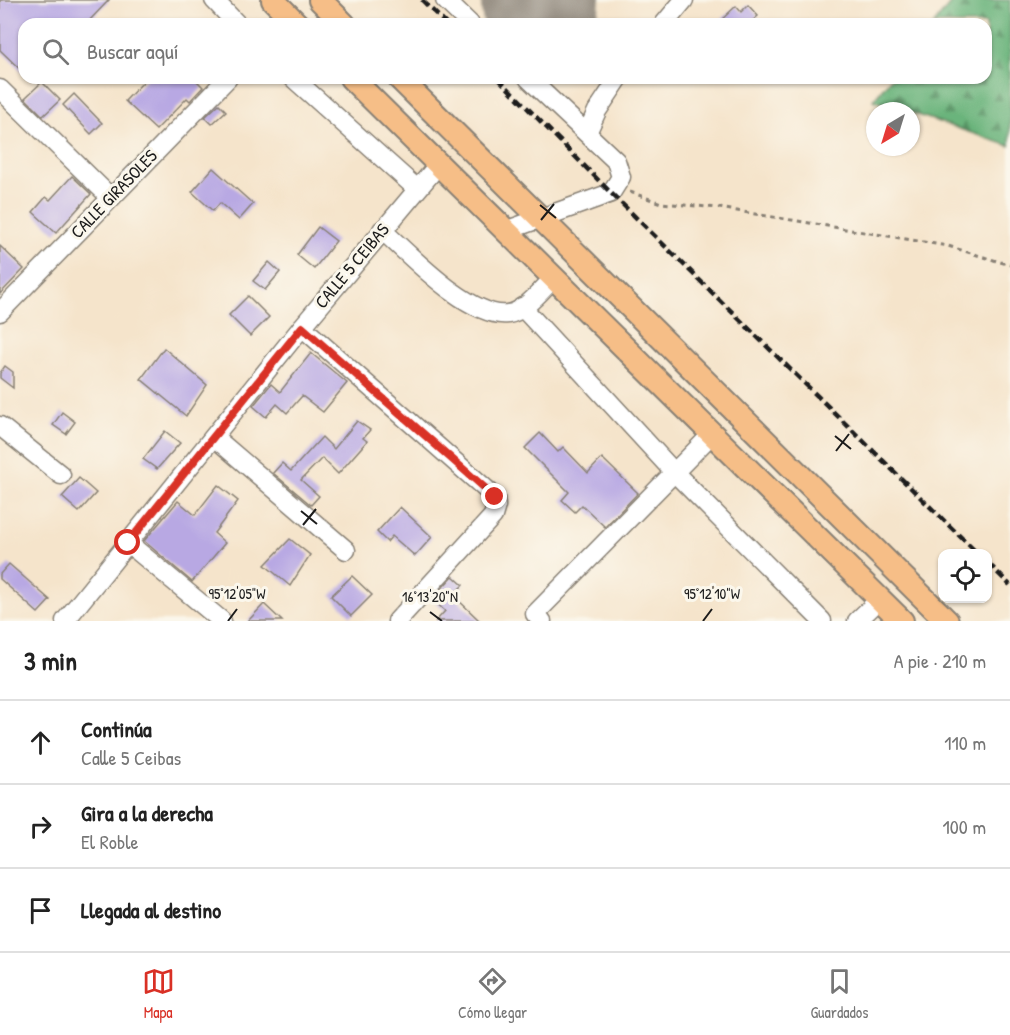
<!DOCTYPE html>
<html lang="es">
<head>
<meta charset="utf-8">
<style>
  body { margin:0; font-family:"Patrick Hand",sans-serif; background:#f6f6f6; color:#222 }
  .controls { position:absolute; right:18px; bottom:18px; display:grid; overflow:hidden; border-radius:12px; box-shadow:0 2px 4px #0004 }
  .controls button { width:54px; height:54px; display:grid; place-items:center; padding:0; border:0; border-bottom:2px solid #e0e0e0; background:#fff; color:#222; font:30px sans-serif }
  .compass { position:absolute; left:866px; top:102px; width:54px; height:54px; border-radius:50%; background:#fff; box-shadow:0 2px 4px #0004; rotate:218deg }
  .stop { position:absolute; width:18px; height:18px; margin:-14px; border:4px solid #d93025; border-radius:50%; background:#fff }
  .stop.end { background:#d93025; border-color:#fff; box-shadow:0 2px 6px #0008 }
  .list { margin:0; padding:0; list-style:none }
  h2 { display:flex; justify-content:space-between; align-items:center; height:78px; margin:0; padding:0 24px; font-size:26px }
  h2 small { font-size:20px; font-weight:400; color:#767676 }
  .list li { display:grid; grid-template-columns:39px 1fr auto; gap:18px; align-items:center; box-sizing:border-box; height:84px; padding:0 24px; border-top:2px solid #e0e0e0 }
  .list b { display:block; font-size:22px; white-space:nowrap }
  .list p { margin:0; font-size:20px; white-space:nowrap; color:#767676 }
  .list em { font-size:20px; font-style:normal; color:#767676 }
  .icon { flex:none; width:33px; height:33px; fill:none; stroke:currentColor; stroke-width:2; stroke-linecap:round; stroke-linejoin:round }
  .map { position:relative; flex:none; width:1010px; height:621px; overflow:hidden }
  .search { position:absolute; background:#fff; box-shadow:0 2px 4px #0004; left:18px; right:18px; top:18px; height:66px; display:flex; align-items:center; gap:15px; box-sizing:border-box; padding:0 21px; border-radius:18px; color:#767676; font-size:22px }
  .sheet { height:330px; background:#fff }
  nav { display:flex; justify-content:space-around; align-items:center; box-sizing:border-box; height:84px; border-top:2px solid #e0e0e0; background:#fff; font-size:16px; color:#767676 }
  nav a { display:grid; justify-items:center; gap:3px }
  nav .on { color:#d93025 }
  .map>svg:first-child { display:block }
  .forest { fill:url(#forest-firs); stroke:#43684c; stroke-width:1.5 }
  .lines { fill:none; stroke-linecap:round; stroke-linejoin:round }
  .runway { stroke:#888074; stroke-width:114 }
  .building { fill:#b8a8e3 }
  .minor-casing { stroke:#888074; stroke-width:21 }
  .major-casing { stroke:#888074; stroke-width:26 }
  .path { stroke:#888074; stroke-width:3; stroke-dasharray:4.5 4.5; stroke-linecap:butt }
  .minor { stroke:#fff; stroke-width:18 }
  .major { stroke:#f6be87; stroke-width:22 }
  .rail { stroke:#1c1c1c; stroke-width:4.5; stroke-dasharray:9 4.5; stroke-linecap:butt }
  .route { stroke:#d93025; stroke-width:8 }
  .ticks { fill:none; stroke:#1c1c1c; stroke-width:2 }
  .labels { text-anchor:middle; stroke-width:6; stroke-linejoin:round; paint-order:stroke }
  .street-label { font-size:18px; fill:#1c1c1c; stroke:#fbf7ec }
  .ticks-label { font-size:15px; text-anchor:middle; fill:#1c1c1c; stroke:#fbf7ec; stroke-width:6; stroke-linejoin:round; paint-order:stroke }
</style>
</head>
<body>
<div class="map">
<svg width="1010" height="621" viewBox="0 0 1010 621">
  <defs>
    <pattern id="forest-firs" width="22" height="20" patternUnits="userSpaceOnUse" patternTransform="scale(1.5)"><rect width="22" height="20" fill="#6ab47b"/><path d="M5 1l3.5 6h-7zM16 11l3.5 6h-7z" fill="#569264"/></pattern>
  </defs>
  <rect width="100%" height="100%" fill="#fbf7ec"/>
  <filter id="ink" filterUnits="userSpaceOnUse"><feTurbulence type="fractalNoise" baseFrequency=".0167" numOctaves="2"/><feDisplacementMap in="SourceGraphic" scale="12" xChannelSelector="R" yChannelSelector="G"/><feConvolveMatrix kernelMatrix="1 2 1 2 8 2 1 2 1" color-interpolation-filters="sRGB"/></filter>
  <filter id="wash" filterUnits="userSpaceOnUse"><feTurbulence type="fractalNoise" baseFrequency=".008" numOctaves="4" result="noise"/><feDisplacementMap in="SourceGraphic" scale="24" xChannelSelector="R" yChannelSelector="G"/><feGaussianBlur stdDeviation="1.35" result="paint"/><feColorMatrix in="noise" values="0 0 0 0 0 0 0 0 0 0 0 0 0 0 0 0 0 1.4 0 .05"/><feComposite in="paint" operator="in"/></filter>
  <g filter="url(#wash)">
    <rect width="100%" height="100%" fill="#f5e4cb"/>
    <path class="forest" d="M953 0H1010V146L873 100 891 78H986V24H934Z"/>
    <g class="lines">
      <path class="runway" d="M538 6 543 0"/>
    </g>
    <g id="blocks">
      <g class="building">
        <path d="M0 0H109L86 24H24V73L0 50Z"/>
        <path d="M748 5 758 16 751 22 753 24H717L736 6 741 12Z"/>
        <path d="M147 78H194L203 87 190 101 187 98 156 130 125 101Z"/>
        <path d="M42 82 60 100 43 116 25 98Z"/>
        <path d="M74 94 102 123 91 134 63 105Z"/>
        <path d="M219 104 226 111 212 124 205 117Z"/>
        <path d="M213 168 253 204 239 220 220 203 213 211 192 192Z"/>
        <path d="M72 176 91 194 56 233 33 212 46 197 50 200Z"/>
        <path d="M318 227 336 241 314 269 297 255Z"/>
        <path d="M0 246 24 269 0 294Z"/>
        <path d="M269 262 280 272 265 290 253 281Z"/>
        <path d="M248 296 269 317 250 336 229 315Z"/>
        <path d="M164 348 207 385 186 416 141 379Z"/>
        <path d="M311 353 347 383 323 412 302 396 287 413 277 404 266 417 253 406 271 384 280 392Z"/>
        <path d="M5 366 13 372V388L0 378V373Z"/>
        <path d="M62 412 75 422 66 434 53 425Z"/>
        <path d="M357 421 370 430 363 438 367 441 338 474 322 458 301 480 319 496 311 505 273 473 282 463 291 471 322 437 334 449Z"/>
        <path d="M165 431 180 443 157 469 143 459Z"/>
        <path d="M540 433 558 452 563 447 588 473 602 458 638 493 605 527 582 505 575 512 562 500 569 492 525 448Z"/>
        <path d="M79 478 96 493 79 512 62 497Z"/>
        <path d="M218 485 238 501 214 533 225 543 192 582 144 541 178 501 195 515Z"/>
        <path d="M400 507 432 537 415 556 392 536 387 542 377 532Z"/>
        <path d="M290 539 310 555 290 586 265 565Z"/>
        <path d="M9 564 50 600 38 613 0 579V574Z"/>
        <path d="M352 576 372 595 351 616 331 596Z"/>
        <path d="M453 576 463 585 453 595 480 621H436L445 611 432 599Z"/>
        <path d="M264 604 282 621H248Z"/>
      </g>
    </g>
  </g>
  <g filter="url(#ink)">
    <use href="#blocks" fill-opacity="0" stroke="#888074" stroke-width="1.5"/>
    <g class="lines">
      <defs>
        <g id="minor">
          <path d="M214 0 237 24"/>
          <path d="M445 0 470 24"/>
          <path d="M664 24 684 0"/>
          <path d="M293 78 416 188"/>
          <path d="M0 89 110 197"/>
          <path d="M587 133 597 111 619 78"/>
          <path d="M382 230C409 254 470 319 508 314 525 312 543 288 555 277"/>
          <path d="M505 231 611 193 621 177 616 161 528 78"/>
          <path d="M522 307 673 471 822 621"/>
          <path d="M0 312 228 78"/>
          <path d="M302 327 495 497 496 506 493 516 397 621"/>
          <path d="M0 426 61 475"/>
          <path d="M214 437 346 550"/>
          <path d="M128 543 222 621"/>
          <path d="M65 621 302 327 438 165"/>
          <path d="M542 621 535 614 711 435"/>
          <path d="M857 621 880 599"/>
        </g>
        <g id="major">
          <path d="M273 0 297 24"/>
          <path d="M320 0 344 24"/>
          <path d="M351 78 902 621"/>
          <path d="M399 78 947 621"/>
        </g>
      </defs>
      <use href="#minor" class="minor-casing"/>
      <use href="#major" class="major-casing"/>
      <path class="path" d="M630 192 661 203 719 208 948 246 1010 265"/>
      <use href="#minor" class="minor"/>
      <use href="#major" class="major"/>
      <g class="rail">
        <path d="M422 0 446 24"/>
        <path d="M498 78 611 193 978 554"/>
        <path d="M988 563 1010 585"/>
      </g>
    </g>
  </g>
  <g class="lines" filter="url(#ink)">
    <path class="route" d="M128 543 302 327 495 497"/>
  </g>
  <path class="ticks" d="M540 205 556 218M541 220 554 204M835 436 851 449M836 451 849 434M301 511 317 524M303 525 316 509M430 612 442 621M228 621 237 609M703 621 712 609"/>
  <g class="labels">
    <g class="street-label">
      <text transform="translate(114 194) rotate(-46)" y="6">CALLE GIRASOLES</text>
      <text transform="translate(352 266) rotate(-50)" y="6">CALLE 5 CEIBAS</text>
    </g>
  </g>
  <g class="ticks-label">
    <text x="237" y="599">95°12'05"W</text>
    <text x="712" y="599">95°12'10"W</text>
    <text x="430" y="602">16°13'20"N</text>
  </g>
</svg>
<div class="controls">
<button><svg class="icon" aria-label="locate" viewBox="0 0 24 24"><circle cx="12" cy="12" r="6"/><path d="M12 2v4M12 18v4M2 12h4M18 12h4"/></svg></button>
</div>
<svg class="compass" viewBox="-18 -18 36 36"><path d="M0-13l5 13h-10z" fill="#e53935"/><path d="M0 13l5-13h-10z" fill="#767676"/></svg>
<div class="stop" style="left:128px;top:543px"></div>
<div class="stop end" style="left:495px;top:497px"></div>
<div class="search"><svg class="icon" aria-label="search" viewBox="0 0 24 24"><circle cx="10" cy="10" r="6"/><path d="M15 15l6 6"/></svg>Buscar aquí</div>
</div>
<section class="sheet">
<h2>3 min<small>A pie · 210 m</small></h2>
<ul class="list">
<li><svg class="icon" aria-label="ahead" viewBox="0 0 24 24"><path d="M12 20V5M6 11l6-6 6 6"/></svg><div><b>Continúa</b><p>Calle 5 Ceibas</p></div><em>110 m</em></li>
<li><svg class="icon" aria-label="right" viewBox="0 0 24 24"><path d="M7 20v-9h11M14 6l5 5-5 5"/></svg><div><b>Gira a la derecha</b><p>El Roble</p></div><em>100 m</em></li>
<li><svg class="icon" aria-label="arrive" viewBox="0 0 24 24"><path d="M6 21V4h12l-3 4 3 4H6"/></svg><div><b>Llegada al destino</b></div></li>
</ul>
</section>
<nav>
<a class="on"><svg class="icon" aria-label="map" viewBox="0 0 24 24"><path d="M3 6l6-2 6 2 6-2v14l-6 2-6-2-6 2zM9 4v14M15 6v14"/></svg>Mapa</a>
<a><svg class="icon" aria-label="directions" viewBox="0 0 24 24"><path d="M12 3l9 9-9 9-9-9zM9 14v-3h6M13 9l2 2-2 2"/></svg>Cómo llegar</a>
<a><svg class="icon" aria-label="saved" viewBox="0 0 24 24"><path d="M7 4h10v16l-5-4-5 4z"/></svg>Guardados</a>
</nav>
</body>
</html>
